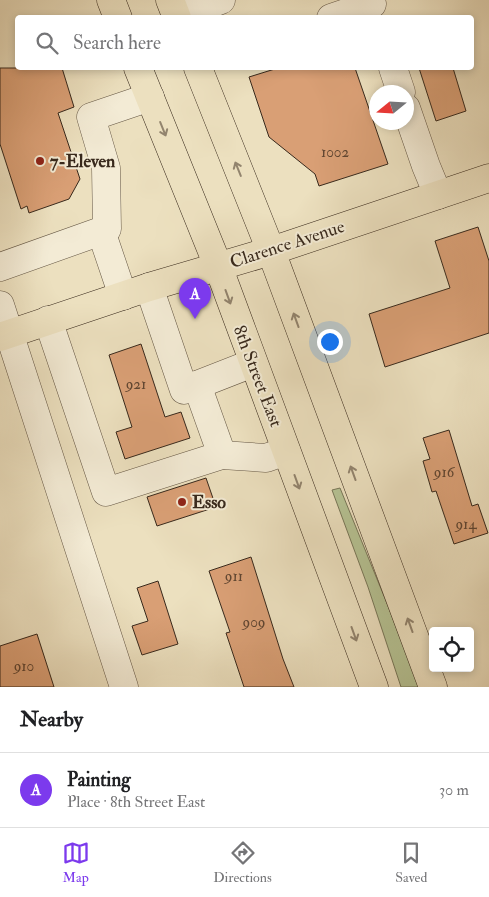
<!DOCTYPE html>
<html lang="en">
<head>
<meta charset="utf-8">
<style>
  body { margin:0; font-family:"IM FELL Double Pica",serif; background:#f2f2f2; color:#202124 }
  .controls { position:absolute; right:15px; bottom:15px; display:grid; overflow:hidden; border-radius:5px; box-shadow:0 2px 8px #0003 }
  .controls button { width:45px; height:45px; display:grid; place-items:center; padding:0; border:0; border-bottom:1px solid #e0e0e0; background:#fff; color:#202124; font:25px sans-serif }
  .compass { position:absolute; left:369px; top:85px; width:45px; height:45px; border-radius:50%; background:#fff; box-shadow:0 2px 8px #0003; rotate:252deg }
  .you { position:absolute; left:329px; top:341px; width:18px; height:18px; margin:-12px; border:4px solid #fff; border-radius:50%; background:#1a73e8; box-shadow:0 0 0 8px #1a73e833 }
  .badge { display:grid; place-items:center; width:32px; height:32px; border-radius:50%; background:#7c3aed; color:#fff; font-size:16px; font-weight:700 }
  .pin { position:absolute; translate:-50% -41px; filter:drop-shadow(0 1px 2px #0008) }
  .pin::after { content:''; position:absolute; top:26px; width:18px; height:15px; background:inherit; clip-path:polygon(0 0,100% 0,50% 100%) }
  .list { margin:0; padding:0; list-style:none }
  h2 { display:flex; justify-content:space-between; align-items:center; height:65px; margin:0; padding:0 20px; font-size:21px }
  h2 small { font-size:16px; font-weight:400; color:#757577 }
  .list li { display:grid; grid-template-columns:32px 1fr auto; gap:15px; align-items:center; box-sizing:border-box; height:75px; padding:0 20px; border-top:1px solid #e0e0e0 }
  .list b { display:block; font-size:19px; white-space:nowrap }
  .list p { margin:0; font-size:16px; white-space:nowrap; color:#757577 }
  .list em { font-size:16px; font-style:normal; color:#757577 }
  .icon { flex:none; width:28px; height:28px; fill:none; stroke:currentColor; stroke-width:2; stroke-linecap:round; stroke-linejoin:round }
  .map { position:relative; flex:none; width:489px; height:687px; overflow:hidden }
  .search { position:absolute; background:#fff; box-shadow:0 2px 8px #0003; left:15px; right:15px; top:15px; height:55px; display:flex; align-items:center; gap:12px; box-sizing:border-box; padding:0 18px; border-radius:5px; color:#757577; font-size:19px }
  .sheet { height:140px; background:#fff }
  nav { display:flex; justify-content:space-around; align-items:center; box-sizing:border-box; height:70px; border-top:1px solid #e0e0e0; background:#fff; font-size:14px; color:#757577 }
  nav a { display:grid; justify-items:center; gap:2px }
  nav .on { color:#7c3aed }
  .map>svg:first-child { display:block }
  .green { fill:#b6c394; stroke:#777658 }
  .building { fill:#d99f75; stroke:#38291c }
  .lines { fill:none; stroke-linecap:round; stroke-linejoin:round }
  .minor-casing { stroke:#655745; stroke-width:29 }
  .major-casing { stroke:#38291c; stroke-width:29 }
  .minor { stroke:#f3ebd5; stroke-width:28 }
  .major { stroke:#ece0bf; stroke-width:28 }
  .oneway { stroke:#92846e }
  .poi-dot { fill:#8f2418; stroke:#f3ebd5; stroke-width:2 }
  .labels { text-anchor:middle; stroke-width:4; stroke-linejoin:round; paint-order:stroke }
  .number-label { font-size:15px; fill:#604632 }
  .poi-label { font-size:18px; font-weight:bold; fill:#38291c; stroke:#f3ebd5; text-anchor:start }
  .street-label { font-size:18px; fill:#38291c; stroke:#f3ebd5 }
</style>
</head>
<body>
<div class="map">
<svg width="489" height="687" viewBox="0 0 489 687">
  <rect width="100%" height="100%" fill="#ece0bf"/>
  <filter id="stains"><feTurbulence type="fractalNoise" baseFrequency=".004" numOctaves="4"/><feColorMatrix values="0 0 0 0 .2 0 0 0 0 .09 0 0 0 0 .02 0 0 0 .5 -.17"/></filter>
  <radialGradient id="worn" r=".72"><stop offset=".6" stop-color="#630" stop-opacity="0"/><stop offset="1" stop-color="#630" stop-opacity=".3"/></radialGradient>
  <path class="green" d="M340 488 390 611 419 687H401L368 587 332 490Z"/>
  <g class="building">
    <path d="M0 68H62L74 107 58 113 80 179 69 199 29 213 27 206 21 209 0 144Z"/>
    <path d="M278 68H355L388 164 319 186 315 174 269 137 249 77Z"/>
    <path d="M419 68H453L466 111 436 121Z"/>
    <path d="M478 227 489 261V333L385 367 369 314 450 288 435 241Z"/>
    <path d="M141 344 165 417 181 412 190 438 125 459 116 432 132 427 109 355Z"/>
    <path d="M449 430 472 506 478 504 488 533 454 544 436 491 432 492 423 461 430 459 423 438Z"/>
    <path d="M206 478 216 507 157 526 147 497Z"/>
    <path d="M251 557 283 659 294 687H244L226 633 230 632 209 571Z"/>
    <path d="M158 581 178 644 142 655 132 626 148 621 137 588Z"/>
    <path d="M37 634 54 687H0V646Z"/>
  </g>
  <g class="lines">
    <defs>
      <g id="minor">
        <path d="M177 17 221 0"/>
        <path d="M331 18 372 4"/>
        <path d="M393 68 401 92"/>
        <path d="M406 108 426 166 438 195"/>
        <path d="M101 231 123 296"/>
        <path d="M0 267 107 229 106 168 91 117 150 97"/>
        <path d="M149 287 184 390 253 363"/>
        <path d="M0 305 124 687"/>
        <path d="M48 320 106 492 222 455 266 458 286 451"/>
        <path d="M197 385 222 455"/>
      </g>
      <g id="major">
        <path d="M111 0 118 18"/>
        <path d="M170 0 177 18"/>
        <path d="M138 68 218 266 374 687"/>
        <path d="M198 68 271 251 433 687"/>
        <path d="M0 337 149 287 271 251 489 178"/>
      </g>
    </defs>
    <use href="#minor" class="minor-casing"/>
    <use href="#major" class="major-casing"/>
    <use href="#minor" class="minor"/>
    <use href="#major" class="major"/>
  </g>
  <defs><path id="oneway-shaft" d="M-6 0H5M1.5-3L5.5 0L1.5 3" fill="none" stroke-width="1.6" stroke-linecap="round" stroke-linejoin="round" transform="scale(1.25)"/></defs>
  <g class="oneway">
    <use href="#oneway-shaft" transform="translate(163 129) rotate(68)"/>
    <use href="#oneway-shaft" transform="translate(238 169) rotate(-112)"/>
    <use href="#oneway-shaft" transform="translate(228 297) rotate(70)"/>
    <use href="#oneway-shaft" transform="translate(296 320) rotate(-110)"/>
    <use href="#oneway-shaft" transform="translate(353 473) rotate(-110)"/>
    <use href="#oneway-shaft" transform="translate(297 482) rotate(70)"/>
    <use href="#oneway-shaft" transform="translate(410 625) rotate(-110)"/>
    <use href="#oneway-shaft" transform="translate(354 634) rotate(70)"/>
  </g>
  <g class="poi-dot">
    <circle cx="40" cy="161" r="5"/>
    <circle cx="182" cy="502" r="5"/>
  </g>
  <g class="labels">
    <g class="number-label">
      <text x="335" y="157">1002</text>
      <text x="136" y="389">921</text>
      <text x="444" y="477">916</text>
      <text x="466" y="529">914</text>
      <text x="234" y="581">911</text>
      <text x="254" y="627">909</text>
      <text x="24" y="671">910</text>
    </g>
    <g class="poi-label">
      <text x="50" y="167">7-Eleven</text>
      <text x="192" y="508">Esso</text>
    </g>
    <g class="street-label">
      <text transform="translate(287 244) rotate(-18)" y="6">Clarence Avenue</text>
      <text transform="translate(258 376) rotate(69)" y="6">8th Street East</text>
    </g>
  </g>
  <rect width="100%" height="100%" filter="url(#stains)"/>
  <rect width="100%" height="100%" fill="url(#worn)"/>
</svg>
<div class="controls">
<button><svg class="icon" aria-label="locate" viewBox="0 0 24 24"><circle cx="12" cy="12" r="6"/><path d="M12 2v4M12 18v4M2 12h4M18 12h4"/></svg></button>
</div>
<svg class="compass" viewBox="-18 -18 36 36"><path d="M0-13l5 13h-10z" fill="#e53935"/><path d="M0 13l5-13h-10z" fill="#757577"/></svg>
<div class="you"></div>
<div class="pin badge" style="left:195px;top:319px">A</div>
<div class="search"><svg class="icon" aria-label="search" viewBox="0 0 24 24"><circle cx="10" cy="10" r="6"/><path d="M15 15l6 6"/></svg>Search here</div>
</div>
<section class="sheet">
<h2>Nearby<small></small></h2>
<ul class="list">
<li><span class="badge">A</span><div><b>Painting</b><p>Place · 8th Street East</p></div><em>30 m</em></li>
</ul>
</section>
<nav>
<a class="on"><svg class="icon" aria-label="map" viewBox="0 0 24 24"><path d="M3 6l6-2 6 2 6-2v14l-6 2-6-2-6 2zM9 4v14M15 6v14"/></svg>Map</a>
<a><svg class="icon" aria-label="directions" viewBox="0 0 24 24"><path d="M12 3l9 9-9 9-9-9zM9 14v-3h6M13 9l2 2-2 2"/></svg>Directions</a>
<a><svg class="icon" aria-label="saved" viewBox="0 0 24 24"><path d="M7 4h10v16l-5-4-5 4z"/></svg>Saved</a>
</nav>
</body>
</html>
